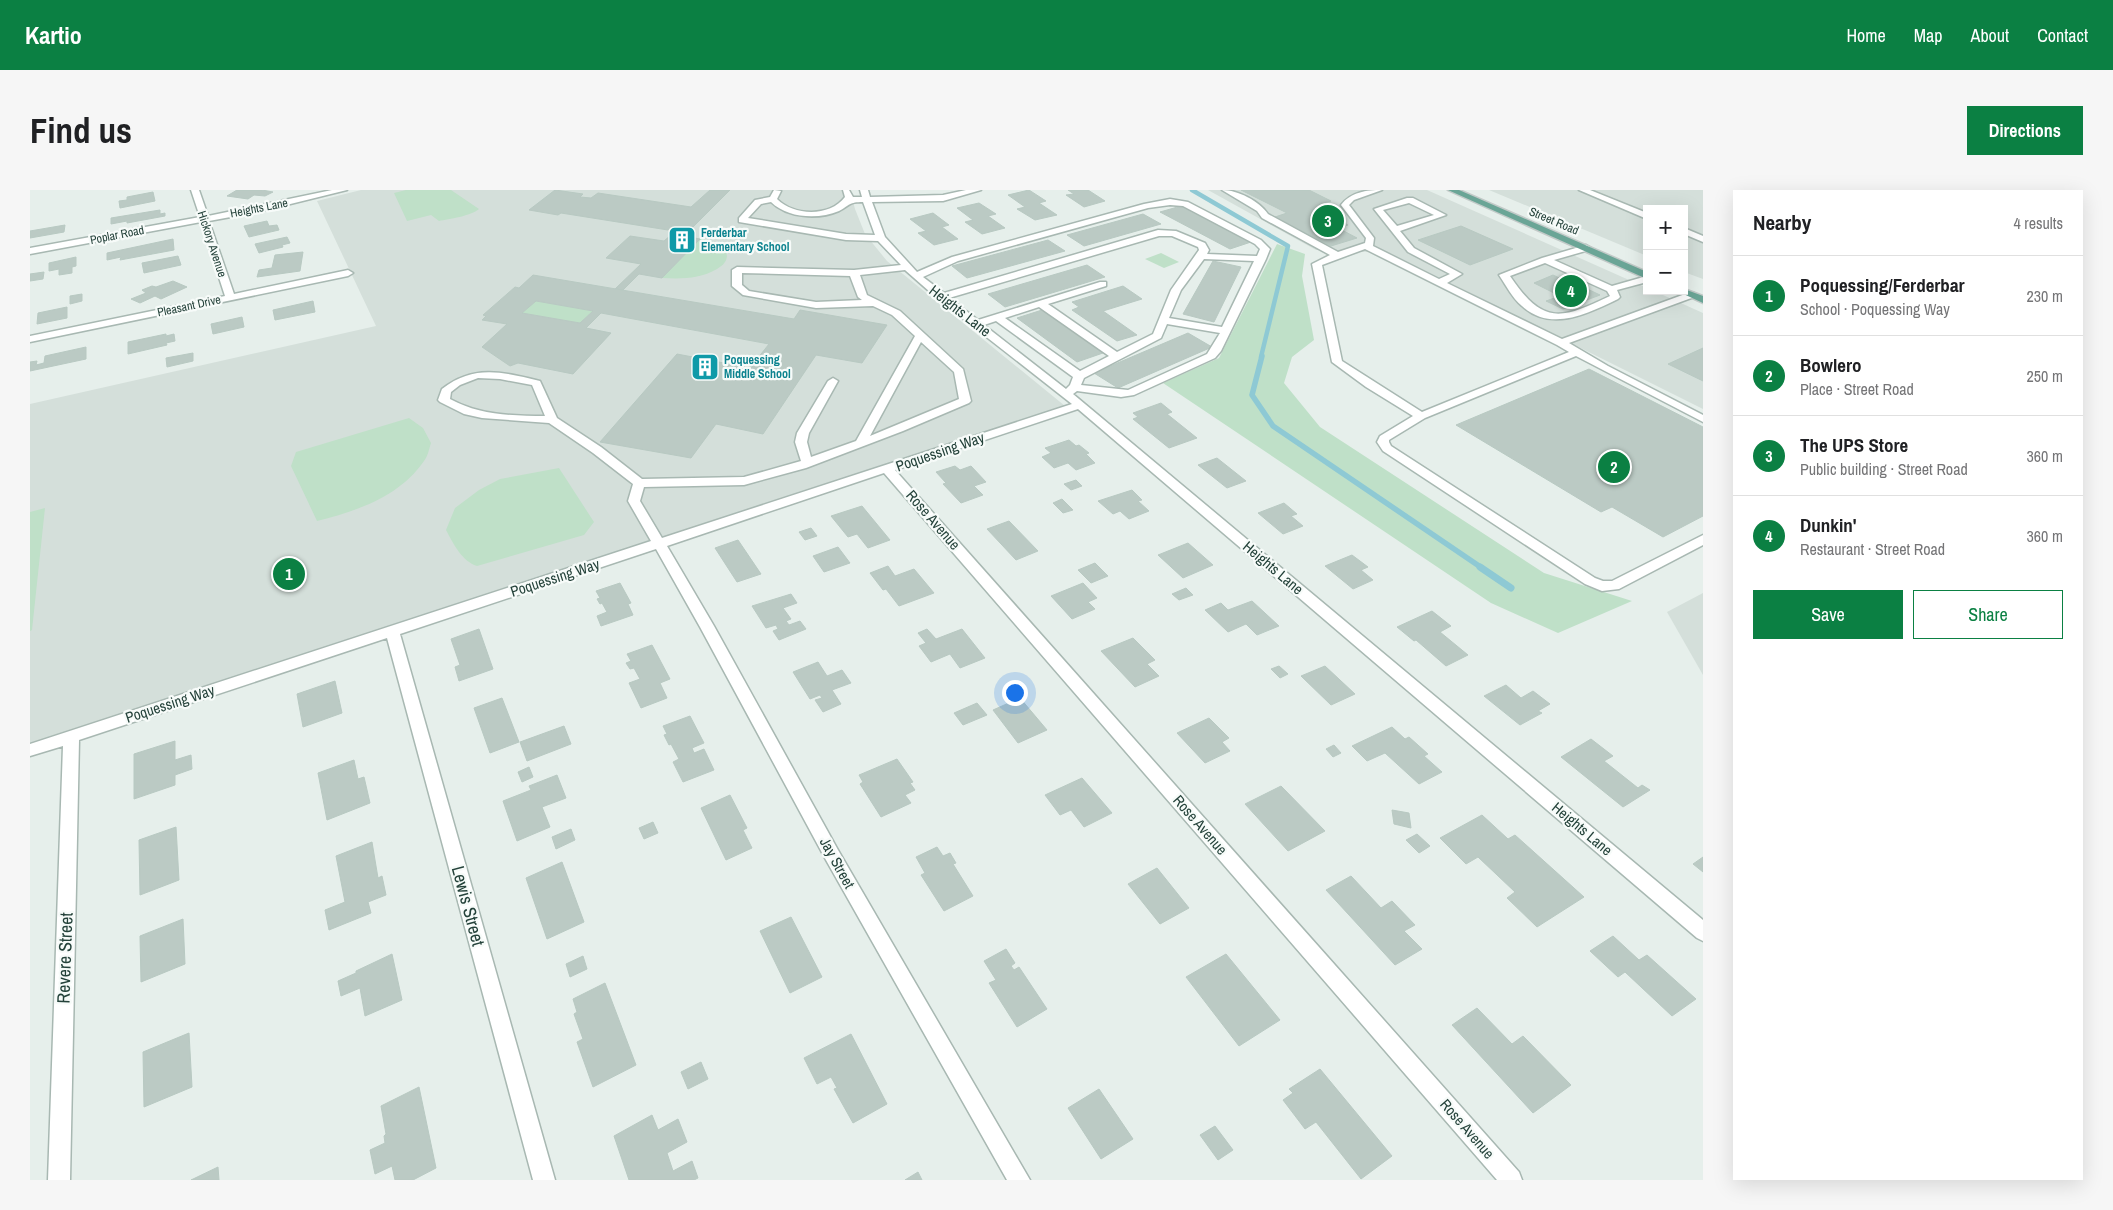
<!DOCTYPE html>
<html lang="en">
<head>
<meta charset="utf-8">
<style>
  body { margin:0; font-family:"Archivo Narrow",sans-serif; background:#f6f6f6; color:#202124 }
  .controls { position:absolute; right:15px; top:15px; display:grid; overflow:hidden; border-radius:0px; box-shadow:0 5px 20px #0002 }
  .controls button { width:45px; height:45px; display:grid; place-items:center; padding:0; border:0; border-bottom:1px solid #e0e0e0; background:#fff; color:#202124; font:25px sans-serif }
  .you { position:absolute; left:984px; top:502px; width:18px; height:18px; margin:-12px; border:4px solid #fff; border-radius:50%; background:#1a73e8; box-shadow:0 0 0 8px #1a73e833 }
  .badge { display:grid; place-items:center; width:32px; height:32px; border-radius:50%; background:#0b8043; color:#fff; font-size:16px; font-weight:700 }
  .pin { position:absolute; translate:-50% -50%; border:2px solid #fff; box-shadow:0 1px 5px #0006 }
  .list { margin:0; padding:0; list-style:none }
  h2 { display:flex; justify-content:space-between; align-items:center; height:65px; margin:0; padding:0 20px; font-size:21px }
  h2 small { font-size:16px; font-weight:400; color:#757577 }
  .list li { display:grid; grid-template-columns:32px 1fr auto; gap:15px; align-items:center; box-sizing:border-box; height:80px; padding:0 20px; border-top:1px solid #e0e0e0 }
  .list b { display:block; font-size:19px; white-space:nowrap }
  .list p { margin:0; font-size:16px; white-space:nowrap; color:#757577 }
  .list em { font-size:16px; font-style:normal; color:#757577 }
  .actions { display:flex; gap:10px; padding:15px 20px }
  .actions a { flex:1; padding:11px 0; border:1px solid #0b8043; border-radius:0px; text-align:center; font-size:18px; color:#0b8043 }
  .actions .main { background:#0b8043; color:#fff }
  .map { position:relative; flex:none; width:1673px; height:990px; overflow:hidden; border-radius:0px }
  header { display:flex; align-items:center; gap:30px; box-sizing:border-box; height:70px; padding:0 25px; background:#0b8043; color:#fff }
  header strong { font-size:24px }
  nav { display:flex; gap:28px; margin-inline-start:auto; font-size:18px }
  .intro { display:flex; align-items:center; justify-content:space-between; box-sizing:border-box; height:120px; padding:0 30px }
  h1 { margin:0; font-size:35px }
  .button { padding:12px 22px; border-radius:0px; background:#0b8043; color:#fff; font-size:18px; font-weight:700 }
  main { display:flex; gap:30px; padding:0 30px }
  aside { flex:1; background:#fff; border-radius:0px; box-shadow:0 5px 20px #0002 }
  .map>svg:first-child { display:block }
  .built { fill:#d4dfda }
  .green { fill:#bfe0c8 }
  .lines { fill:none; stroke-linecap:round; stroke-linejoin:round }
  .stream-far2 { stroke:#8ec9d4; stroke-width:4.5 }
  .stream-far1 { stroke:#8ec9d4; stroke-width:5.5 }
  .stream { stroke:#8ec9d4; stroke-width:7 }
  .building { fill:#bbcac4; stroke:#b8c9c2; fill-rule:evenodd }
  .minor-casing { stroke:#a8b8b2; stroke-width:3 }
  .major-casing { stroke:#c2cac8; stroke-width:3 }
  .minor { fill:#fff; fill-rule:evenodd }
  .major { fill:#6aa596; fill-rule:evenodd }
  .labels { text-anchor:middle; stroke-width:4.5; stroke-linejoin:round; paint-order:stroke }
  .far-street-label { font-size:12px; fill:#24423a; stroke:#f7fbf9 }
  .far-culture-label { font-size:12px; font-weight:bold; fill:#0d838f; stroke:#f7fbf9; text-anchor:start }
  .street-label { font-size:15px; fill:#24423a; stroke:#f7fbf9 }
  .near-street-label { font-size:18px; fill:#24423a; stroke:#f7fbf9 }
</style>
</head>
<body>
<header>
<strong>Kartio</strong>
<nav><a>Home</a><a>Map</a><a>About</a><a>Contact</a></nav>
</header>
<div class="intro"><h1>Find us</h1><a class="button">Directions</a></div>
<main>
<div class="map">
<svg width="1673" height="990" viewBox="0 0 1673 990">
  <rect width="100%" height="100%" fill="#e6efeb"/>
  <g class="built">
    <path d="M331 0H820L825 19 835 44 857 71 1035 216 0 553V214L346 136 287 11Z"/>
    <path d="M1178 0H1397L1617 98V101H1624L1673 123V219L1360 63 1286 60Z"/>
    <path d="M1459 0H1673V89L1654 82V19H1617V66Z"/>
    <path d="M1673 403V485L1637 422Z"/>
  </g>
  <g class="green">
    <path d="M376 0H421L449 19C441 26 419 29 409 31L401 25 377 31 364 3Z"/>
    <path d="M670 49C688 50 710 65 687 79 670 89 651 89 632 88Z"/>
    <path d="M1247 54 1275 64 1272 86 1284 150 1262 167 1254 193 1290 237 1514 383 1602 411 1528 443 1461 413 1133 193 1189 168Z"/>
    <path d="M1131 63 1149 72 1134 78 1115 69Z"/>
    <path d="M506 111 563 121 550 133 492 123Z"/>
    <path d="M379 228 393 238 401 253C399 259 398 266 394 271 369 307 327 321 287 331L261 276 266 262Z"/>
    <path d="M529 278 564 332 554 345 447 376C432 371 424 355 416 340L425 318 449 300 470 289Z"/>
    <path d="M15 318 2 440 0 441V322Z"/>
  </g>
  <g class="lines">
    <path class="stream-far2" d="M1162 0 1258 56 1231 167"/>
    <path class="stream-far1" d="M1232 166 1222 205 1243 236 1452 378"/>
    <path class="stream" d="M1450 377 1481 398"/>
  </g>
  <g class="building">
    <path d="M207 0H232L243 2 235 6 224 5 218 9 197 6Z"/>
    <path d="M525 0 553 4 550 7 561 8 568 3 661 17 680 0H700L654 46 670 49 632 88 609 84 593 100 585 99 611 74 576 68 600 46 634 51 648 39 641 38 638 40 531 23 528 25 499 20Z"/>
    <path d="M999 0 1016 11 1009 13 1027 25 1005 30 987 19 995 17 978 5Z"/>
    <path d="M1038 0H1058L1075 11 1054 17 1036 5 1044 4Z"/>
    <path d="M1211 0H1279L1301 11 1289 14 1307 23 1299 25 1318 35 1308 38 1327 48 1301 56 1245 27 1257 23Z"/>
    <path d="M123 2 125 11 90 18 89 11 97 10V7Z"/>
    <path d="M949 13 966 24 958 26 975 38 952 44 935 32 943 30 927 18Z"/>
    <path d="M1151 16 1221 52 1200 59 1130 22Z"/>
    <path d="M130 20V24L135 23V26L97 33V31L81 34V28Z"/>
    <path d="M903 23 919 35 912 37 928 49 904 55 888 43 896 41 880 29Z"/>
    <path d="M1113 24 1131 34 1054 56 1037 45Z"/>
    <path d="M237 31 239 36 247 35 249 40 219 47 214 36Z"/>
    <path d="M35 35 34 42 0 48V41Z"/>
    <path d="M1431 36 1483 59 1440 75 1388 50Z"/>
    <path d="M257 47 260 53 252 55 253 57 229 63 225 54Z"/>
    <path d="M143 49 144 60 90 70 91 67 77 70V63Z"/>
    <path d="M1018 50 1035 61 937 88 922 76Z"/>
    <path d="M273 62 270 81 227 87 229 80 242 78 245 65Z"/>
    <path d="M148 66 151 75 114 83 112 73Z"/>
    <path d="M46 67V76L42 77V83L29 85V79L19 81V73Z"/>
    <path d="M1183 71 1211 77 1184 132 1153 124Z"/>
    <path d="M1057 75 1075 87 975 117 958 104Z"/>
    <path d="M14 82 13 89 0 91V84Z"/>
    <path d="M503 85 764 129 770 120 857 135 832 173 786 165 733 244 686 234 661 268 570 252 647 164 720 178 739 154 571 123 556 138 581 143 543 184 488 173 480 176 452 157 477 134 452 130 456 126 453 125 485 97 489 98ZM506 111 563 121 550 133 492 123Z"/>
    <path d="M1523 85 1549 97 1551 96 1570 105 1533 119 1516 111 1530 106 1504 93Z"/>
    <path d="M143 91 157 97 131 109 125 106 110 113 101 109 116 103 112 100 122 96 126 97Z"/>
    <path d="M1093 96 1112 109 1073 121 1107 145 1087 151 1042 120 1049 117 1042 112Z"/>
    <path d="M52 104V111L40 114V106Z"/>
    <path d="M283 111 285 122 245 130 243 120Z"/>
    <path d="M37 117V128L7 134 8 123Z"/>
    <path d="M1012 120 1073 163 1047 172 987 128Z"/>
    <path d="M212 127 214 137 183 144 181 134Z"/>
    <path d="M1158 143 1182 157 1088 198 1064 183Z"/>
    <path d="M136 144V146L144 144 145 151 136 153 137 155 98 164V152Z"/>
    <path d="M56 157V169L0 181V172L7 171 6 175 14 173 15 166Z"/>
    <path d="M1673 158V191L1638 174Z"/>
    <path d="M163 163V171L137 177 136 168Z"/>
    <path d="M1559 179 1673 237V326L1633 347 1582 317 1571 322 1426 235Z"/>
    <path d="M1131 213 1142 222 1137 224 1167 248 1139 258 1103 229 1108 227 1103 223Z"/>
    <path d="M1039 250 1046 256 1049 255 1059 263 1056 264 1065 273 1046 280 1038 273 1024 278 1012 267 1021 263 1015 258Z"/>
    <path d="M1187 268 1216 291 1197 298 1168 275Z"/>
    <path d="M925 276 930 280 941 276 956 292 944 296 953 305 931 313 913 294 916 293 906 282Z"/>
    <path d="M1046 290 1052 296 1041 300 1034 294Z"/>
    <path d="M1102 300 1112 310 1108 311 1119 321 1099 329 1090 321 1083 324 1068 311Z"/>
    <path d="M1032 309 1043 320 1033 323 1023 313Z"/>
    <path d="M1254 313 1267 324 1261 326 1273 336 1253 344 1228 323Z"/>
    <path d="M832 316 860 350 838 358 827 344 818 347 801 326Z"/>
    <path d="M979 331 1008 361 986 370 957 339Z"/>
    <path d="M781 338 787 346 775 350 769 342Z"/>
    <path d="M708 350 731 384 707 392 685 358Z"/>
    <path d="M1158 353 1183 375 1153 388 1128 365Z"/>
    <path d="M808 357 820 373 794 382 783 366Z"/>
    <path d="M1322 365 1338 377 1331 380 1343 390 1323 399 1295 376Z"/>
    <path d="M1065 373 1078 386 1061 393 1048 380Z"/>
    <path d="M858 376 865 386 884 379 904 403 869 416 856 399 853 400 840 383Z"/>
    <path d="M590 393 601 413 598 414 603 425 571 436 567 426 577 422 572 413 570 414 567 409 570 408 566 401Z"/>
    <path d="M1053 393 1067 408 1058 412 1065 419 1042 429 1021 406Z"/>
    <path d="M1156 398 1163 405 1149 410 1142 404Z"/>
    <path d="M761 404 767 413 753 418 761 429 756 431 759 435 770 431 776 439 749 450 743 441 748 439 746 435 736 438 722 416Z"/>
    <path d="M1222 411 1249 436 1227 445 1216 434 1198 442 1175 420 1191 413 1198 420Z"/>
    <path d="M1402 421 1421 436 1410 442 1438 465 1416 476 1386 450 1384 451 1367 437Z"/>
    <path d="M449 439 463 479 429 491 425 477 430 475 421 449Z"/>
    <path d="M897 439 906 449 932 439 955 468 930 478 920 464 901 472 889 456 896 453 888 443Z"/>
    <path d="M1103 448 1125 470 1117 474 1129 486 1105 497 1071 461Z"/>
    <path d="M622 455 640 489 630 493 637 508 611 518 599 493 610 489 604 478 600 479 596 473 601 471 597 464Z"/>
    <path d="M788 472 797 486 812 480 821 493 802 500 811 514 793 522 785 510 792 508 790 505 780 509 763 482Z"/>
    <path d="M1249 476 1258 484 1250 488 1241 479Z"/>
    <path d="M1295 476 1325 504 1301 515 1271 486Z"/>
    <path d="M305 491 312 523 273 537 267 504Z"/>
    <path d="M1476 495 1491 508 1503 501 1520 514 1508 521 1512 523 1490 535 1454 506Z"/>
    <path d="M472 508 489 552 460 563 444 518Z"/>
    <path d="M990 508 1017 540 988 553 963 520Z"/>
    <path d="M947 513 957 525 933 535 924 523Z"/>
    <path d="M660 526 674 553 662 558 664 563 674 559 684 580 653 592 643 572 649 569 641 554 639 555 634 545 637 544 633 536Z"/>
    <path d="M1179 528 1199 548 1192 552 1200 561 1175 573 1147 543Z"/>
    <path d="M534 536 541 554 497 571 490 552Z"/>
    <path d="M1362 537 1375 549 1379 547 1398 564 1394 566 1412 582 1389 594 1355 563 1337 571 1322 556Z"/>
    <path d="M1561 549 1583 566 1574 571 1608 598 1612 595 1620 600 1593 617 1531 567Z"/>
    <path d="M145 551V570L161 565 162 579 145 585V595L104 609V564Z"/>
    <path d="M1304 555 1311 563 1303 567 1296 559Z"/>
    <path d="M867 569 883 592 880 593 885 600 875 605 881 613 851 627 830 594 833 592 829 585Z"/>
    <path d="M324 570 328 589 334 587 340 613 297 630 288 583Z"/>
    <path d="M499 577 503 587 492 592 488 582Z"/>
    <path d="M527 585 536 608 512 617 520 637 487 651 473 611 501 600 499 596Z"/>
    <path d="M1052 588 1082 623 1054 637 1041 620 1030 625 1015 605Z"/>
    <path d="M1251 596 1295 641 1258 661 1215 614Z"/>
    <path d="M700 605 717 638 713 640 722 658 696 670 671 618Z"/>
    <path d="M1362 620 1379 623 1381 638 1364 634Z"/>
    <path d="M1452 625 1478 649 1485 645 1554 707 1507 737 1477 708 1485 702 1448 667 1436 674 1410 648Z"/>
    <path d="M623 632 628 643 614 649 609 638Z"/>
    <path d="M146 637 149 690 110 705 109 650Z"/>
    <path d="M541 639 545 650 526 659 522 647Z"/>
    <path d="M1387 644 1400 656 1389 663 1376 650Z"/>
    <path d="M342 652 348 688 352 686 356 705 338 712 341 723 299 740 295 720 315 712 306 666Z"/>
    <path d="M907 657 913 666 920 663 926 673 923 674 943 706 914 721 891 685 895 683 886 667Z"/>
    <path d="M1673 667V682L1663 674Z"/>
    <path d="M532 672 554 732 517 749 496 688Z"/>
    <path d="M1127 678 1159 718 1130 734 1098 694Z"/>
    <path d="M1321 686 1351 718 1362 711 1385 735 1374 741 1392 759 1365 775 1296 700Z"/>
    <path d="M761 727 792 787 760 803 730 741Z"/>
    <path d="M153 729 155 774 111 792 110 746Z"/>
    <path d="M1583 746 1609 770 1617 765 1666 809 1642 826 1595 782 1588 787 1560 761Z"/>
    <path d="M976 759 985 773 981 776 984 780 989 777 1017 819 987 837 959 793 966 790 954 771Z"/>
    <path d="M362 764 372 810 335 826 330 798 311 806 308 791 326 783V781Z"/>
    <path d="M1196 764 1250 830 1209 856 1156 787Z"/>
    <path d="M553 766 557 779 540 787 536 774Z"/>
    <path d="M575 793 606 875 563 897 547 852 553 849 544 824 547 822 543 809Z"/>
    <path d="M1447 818 1482 854 1493 846 1541 895 1503 923 1422 835Z"/>
    <path d="M159 843 162 897 114 917 113 862Z"/>
    <path d="M821 844 857 914 823 933 804 899 807 898 801 887 787 894 774 868Z"/>
    <path d="M671 872 678 889 658 899 651 882Z"/>
    <path d="M1290 879 1362 966 1331 989 1286 932 1275 939 1253 910 1263 903 1259 899Z"/>
    <path d="M389 897 406 978 383 990H365L362 976 345 984 340 960 355 953 354 946 356 944 351 916Z"/>
    <path d="M1069 899 1103 949 1071 969 1038 918Z"/>
    <path d="M622 925 628 940 648 929 657 952 637 963 643 981 662 971 668 988 664 990H599L584 946Z"/>
    <path d="M1185 936 1203 960 1188 970 1170 945Z"/>
    <path d="M188 977 189 990H161Z"/>
    <path d="M888 982 892 990H875Z"/>
  </g>
  <g class="lines">
    <defs>
      <g id="minor">
        <path d="M161 0H169L178 26 302 0H317L228 22 179 31 204 104 318 80 323 83 318 86 0 152V146L195 106 171 32 0 64V58L170 27Z"/>
        <path d="M744 0 751 1 747 9C764 26 800 27 815 7L813 0H819L823 7H832L830 0H838L840 7 913 5 936 0H951L913 11 842 12 855 47 887 82 922 67 1114 14 1140 9 1158 12 1231 50 1240 59 1236 69 1191 161 1185 168 1104 205 1091 207 1047 201 1043 204 1673 730V751L1667 748 1048 219 865 280 1489 982 1492 990H1467L854 283 637 356 684 436 808 660 1000 990H977L796 670 670 437 626 359 370 444 525 990H503L357 448 49 550 40 990H18L33 556 0 566V554L621 351 598 311 603 294 563 263 519 233 452 228 434 224 410 212 408 210 412 199C444 174 473 182 510 191L527 228 571 257 612 289 714 287 771 271 765 252 767 243 798 191 803 188 808 191 779 243 777 252 781 267 826 251 885 146 862 125 843 116 786 118 713 105 702 96V80L707 77 824 80 871 75 848 51 816 50 709 32V28L725 10 740 7ZM741 12C757 28 788 30 809 21 820 15 819 12 833 12L845 45 816 44 718 28 731 14ZM1140 15 1153 16 1225 54 1230 59 1227 66 1177 64 1179 60 1175 53 1146 41 1128 40 914 103 893 87 928 71 1118 18ZM1129 46H1142L1168 57 1169 60 1141 100 1123 144 1087 162 1018 114 1076 96V92H1070L948 130 919 108ZM1174 69 1224 71 1192 137 1139 128 1151 100ZM875 80 908 109 1042 214 632 348 610 311 614 297 714 295 776 278 873 241 939 213 941 211 933 179 870 121 837 105 830 85ZM712 83 820 86 828 107 832 110 786 112 719 101 712 95ZM1009 117 1079 166 1050 181 975 128ZM966 131 1043 187 1040 195 1036 199 954 135ZM1137 134 1190 143 1177 164 1098 200 1051 195 1054 188 1131 148ZM891 152 924 182 929 209 840 246ZM448 188 470 189 502 195 515 226C482 226 449 225 420 209L421 202 430 195Z"/>
        <path d="M1192 0C1208 0 1229 11 1238 24L1308 62 1335 53 1336 48 1311 15C1321 2 1336 0 1352 0L1324 10 1319 15 1344 48 1343 56 1409 89 1420 84 1378 62 1344 19 1377 8H1383L1416 25 1370 41 1384 58 1432 84 1417 93 1532 149 1658 103H1664V107L1539 153 1578 176 1673 225V232L1546 166 1395 228 1359 250V252L1361 256 1565 388 1573 391H1582L1673 345V355L1589 399 1572 401 1555 394 1353 261 1347 252 1350 246 1383 226 1336 197 1302 172 1282 74 1300 65 1232 28 1227 21ZM1379 13 1404 25 1367 36 1353 20ZM1335 59 1527 155 1539 162 1392 222 1312 171 1292 75Z"/>
        <path d="M1549 0H1560L1617 23V29Z"/>
        <path d="M1654 38 1673 46V52L1654 44Z"/>
        <path d="M1556 55 1561 58 1559 60 1524 70 1582 96 1617 86V92L1587 100 1590 107 1588 109C1559 123 1521 143 1492 116 1482 108 1476 95 1469 85L1512 68ZM1515 73 1577 101 1580 106C1530 130 1513 135 1480 86Z"/>
      </g>
      <g id="major">
        <path d="M1418 0H1429L1617 82V89Z"/>
        <path d="M1654 99 1673 106V113L1647 101H1654Z"/>
      </g>
    </defs>
    <use href="#minor" class="minor-casing"/>
    <use href="#major" class="major-casing"/>
    <use href="#minor" class="minor"/>
    <use href="#major" class="major"/>
  </g>
  <defs>
    <symbol id="building-square" viewBox="-11 -11 22 22"><rect x="-9" y="-9" width="18" height="18" rx="4" fill="#0f9aa8" stroke="#f7fbf9"/><path d="M-4-6H4V6H1V3H-1V6H-4ZM-2.5-4.3h1.7v1.8h-1.7ZM.8-4.3h1.7v1.8H.8ZM-2.5-1h1.7V.8h-1.7ZM.8-1h1.7V.8H.8Z" fill="#fff"/></symbol>
  </defs>
  <g fill-rule="evenodd">
    <use href="#building-square" x="636" y="34" width="32" height="32"/>
    <use href="#building-square" x="659" y="161" width="32" height="32"/>
  </g>
  <g class="labels">
    <g class="far-street-label">
      <text transform="translate(229 18) rotate(-11)" y="4">Heights Lane</text>
      <text transform="translate(1524 31) rotate(23)" y="4">Street Road</text>
      <text transform="translate(87 45) rotate(-11)" y="4">Poplar Road</text>
      <text transform="translate(182 54) rotate(72)" y="4">Hickory Avenue</text>
      <text transform="translate(159 116) rotate(-12)" y="4">Pleasant Drive</text>
    </g>
    <g class="far-culture-label">
      <text x="671" y="47">Ferderbar<tspan x="671" dy="14">Elementary School</tspan></text>
      <text x="694" y="174">Poquessing<tspan x="694" dy="14">Middle School</tspan></text>
    </g>
    <g class="street-label">
      <text transform="translate(930 121) rotate(38)" y="5">Heights Lane</text>
      <text transform="translate(910 262) rotate(-19)" y="5">Poquessing Way</text>
      <text transform="translate(903 330) rotate(49)" y="5">Rose Avenue</text>
      <text transform="translate(1243 378) rotate(40)" y="5">Heights Lane</text>
      <text transform="translate(525 388) rotate(-18)" y="5">Poquessing Way</text>
      <text transform="translate(140 514) rotate(-18)" y="5">Poquessing Way</text>
      <text transform="translate(1170 635) rotate(49)" y="5">Rose Avenue</text>
      <text transform="translate(1552 639) rotate(40)" y="5">Heights Lane</text>
      <text transform="translate(807 673) rotate(61)" y="5">Jay Street</text>
      <text transform="translate(1437 939) rotate(49)" y="5">Rose Avenue</text>
    </g>
    <g class="near-street-label">
      <text transform="translate(438 716) rotate(75)" y="6">Lewis Street</text>
      <text transform="translate(35 768) rotate(-88)" y="6">Revere Street</text>
    </g>
  </g>
</svg>
<div class="controls">
<button>+</button>
<button>−</button>
</div>
<div class="you"></div>
<div class="pin badge" style="left:259px;top:384px">1</div>
<div class="pin badge" style="left:1584px;top:277px">2</div>
<div class="pin badge" style="left:1298px;top:31px">3</div>
<div class="pin badge" style="left:1541px;top:101px">4</div>
</div>
<aside>
<h2>Nearby<small>4 results</small></h2>
<ul class="list">
<li><span class="badge">1</span><div><b>Poquessing/Ferderbar</b><p>School · Poquessing Way</p></div><em>230 m</em></li>
<li><span class="badge">2</span><div><b>Bowlero</b><p>Place · Street Road</p></div><em>250 m</em></li>
<li><span class="badge">3</span><div><b>The UPS Store</b><p>Public building · Street Road</p></div><em>360 m</em></li>
<li><span class="badge">4</span><div><b>Dunkin'</b><p>Restaurant · Street Road</p></div><em>360 m</em></li>
</ul>
<div class="actions"><a class="main">Save</a><a>Share</a></div>
</aside>
</main>
</body>
</html>
